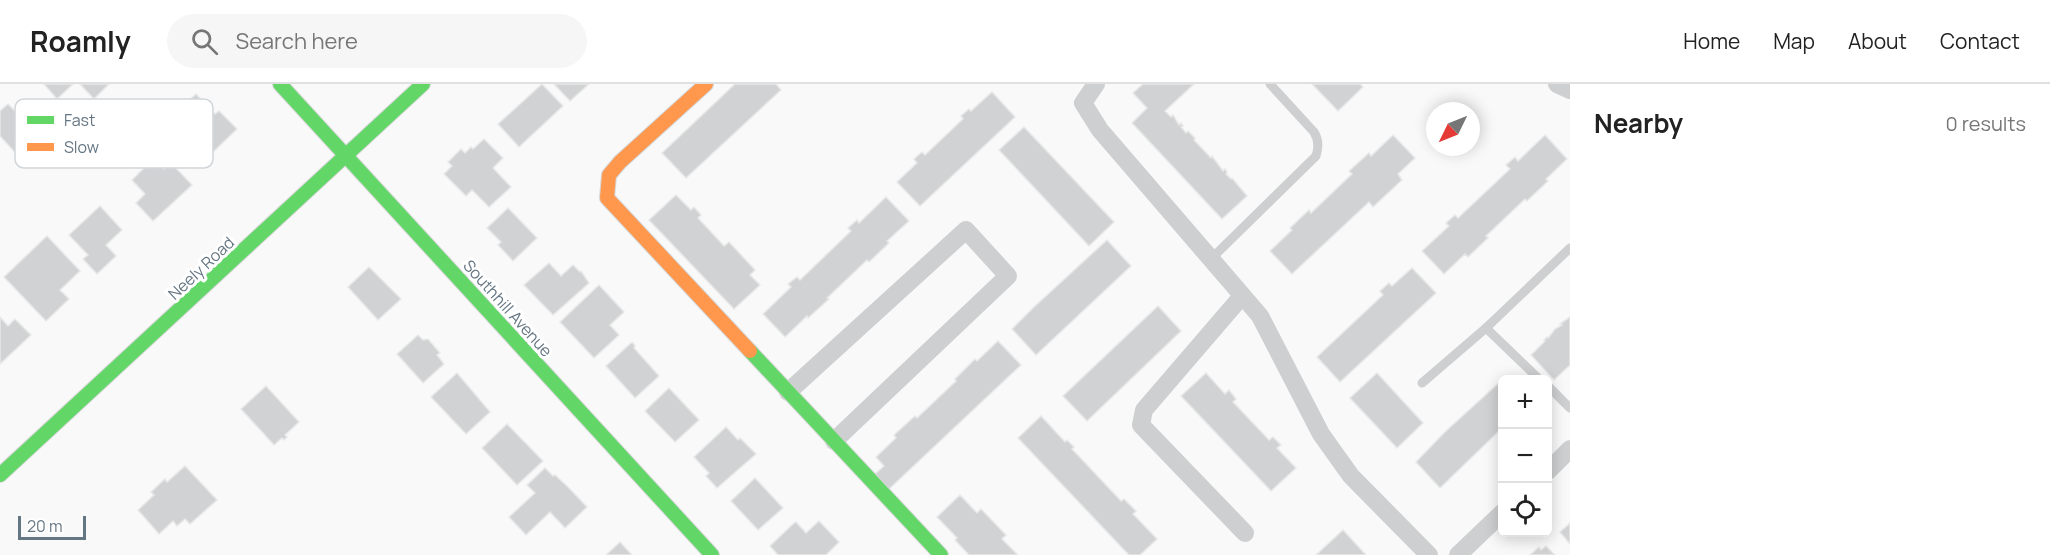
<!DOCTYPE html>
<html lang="en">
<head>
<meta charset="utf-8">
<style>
  body { margin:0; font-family:Manrope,sans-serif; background:#f6f6f6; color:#222 }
  .controls { position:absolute; right:18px; bottom:18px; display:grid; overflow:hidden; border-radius:9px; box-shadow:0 3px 15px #0003 }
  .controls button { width:54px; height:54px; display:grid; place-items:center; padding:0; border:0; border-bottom:2px solid #e0e0e0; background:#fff; color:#222; font:30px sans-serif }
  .compass { position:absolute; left:1426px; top:18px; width:54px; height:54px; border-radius:50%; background:#fff; box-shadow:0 3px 15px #0003; rotate:227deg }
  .scale { position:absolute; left:18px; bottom:15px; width:68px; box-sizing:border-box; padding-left:6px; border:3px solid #657683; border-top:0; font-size:16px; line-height:21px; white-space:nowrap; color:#657683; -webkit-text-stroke:4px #fff; paint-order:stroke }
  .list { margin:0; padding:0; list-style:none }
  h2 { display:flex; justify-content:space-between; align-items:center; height:78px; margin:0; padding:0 24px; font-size:26px }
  h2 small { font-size:20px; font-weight:400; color:#767676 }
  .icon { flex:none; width:33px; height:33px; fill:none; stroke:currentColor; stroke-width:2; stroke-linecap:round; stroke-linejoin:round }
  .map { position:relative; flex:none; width:1570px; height:471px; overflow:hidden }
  header { display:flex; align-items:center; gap:36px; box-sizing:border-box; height:84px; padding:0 30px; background:#fff; border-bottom:2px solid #e0e0e0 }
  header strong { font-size:28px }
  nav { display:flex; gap:33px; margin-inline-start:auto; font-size:21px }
  .search { width:420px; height:54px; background:#f6f6f6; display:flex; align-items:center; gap:15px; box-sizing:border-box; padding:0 21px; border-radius:33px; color:#767676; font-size:22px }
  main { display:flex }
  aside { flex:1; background:#fff }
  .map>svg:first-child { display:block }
  .building { fill:#d0d2d3; stroke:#e8e8e8; stroke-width:1.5 }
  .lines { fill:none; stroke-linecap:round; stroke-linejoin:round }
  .fast-casing { stroke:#d5d6d7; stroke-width:16 }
  .slow-casing { stroke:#d5d6d7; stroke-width:16 }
  .lane { stroke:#cecfd0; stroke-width:9 }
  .street { stroke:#cecfd0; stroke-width:18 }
  .fast { stroke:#63d668; stroke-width:14 }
  .slow { stroke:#ff974d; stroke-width:14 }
  .labels { text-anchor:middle; stroke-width:6; stroke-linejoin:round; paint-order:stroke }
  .street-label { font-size:16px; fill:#657683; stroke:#fff }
  .key { fill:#fff; stroke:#d1d6da; stroke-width:1.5 }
  .key-label { font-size:16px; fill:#657683 }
</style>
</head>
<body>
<header>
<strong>Roamly</strong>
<div class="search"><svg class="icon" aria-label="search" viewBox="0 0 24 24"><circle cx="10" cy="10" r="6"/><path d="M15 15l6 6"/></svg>Search here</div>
<nav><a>Home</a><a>Map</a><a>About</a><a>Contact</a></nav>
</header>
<main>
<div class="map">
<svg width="1570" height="471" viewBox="0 0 1570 471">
  <rect width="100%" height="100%" fill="#f9f9f9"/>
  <g class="building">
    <path d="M44 0H73L57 15Z"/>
    <path d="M80 0H109L94 15Z"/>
    <path d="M542 0 563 22 519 63 498 40Z"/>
    <path d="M554 0H589L570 17Z"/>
    <path d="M735 0H776L781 6 686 94 662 69Z"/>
    <path d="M1143 0H1194L1165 27 1171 33 1173 31 1179 41 1181 39 1183 42 1181 43 1186 49 1188 47 1195 54 1194 56 1211 74 1212 72 1223 87 1225 85 1227 88 1226 90 1231 95 1232 94 1247 112 1222 135 1132 39 1147 24 1133 9Z"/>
    <path d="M1312 0H1360L1363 3 1338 27Z"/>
    <path d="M992 8 1015 33 920 122 897 98 917 79 914 75 922 68 925 71 963 35 961 32 969 25 971 27Z"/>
    <path d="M196 10 215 30 219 27 237 45 211 70 174 30 180 25 178 24 181 21 182 23Z"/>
    <path d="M8 20 23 35 38 21 58 41 22 76 0 52V27Z"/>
    <path d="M1024 43 1114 138 1089 162 999 66Z"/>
    <path d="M1393 51 1415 74 1398 90 1402 96 1373 123 1369 118 1292 190 1270 167 1292 146 1290 144 1309 126 1311 129 1352 90 1349 87 1369 69 1371 72Z"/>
    <path d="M1545 51 1567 75 1546 95 1548 97 1527 117 1525 115 1486 152 1488 154 1468 173 1465 170 1444 190 1422 167 1449 142 1446 139 1455 131 1458 134 1510 85 1506 81 1515 73 1518 77Z"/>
    <path d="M484 55 503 74 493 84 511 103 489 123 472 106 466 112 444 90 452 82 448 78 461 65 465 69 471 63 473 65Z"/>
    <path d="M154 74 164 85 171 79 192 101 153 137 136 119 145 110 132 96Z"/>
    <path d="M676 111 691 126 694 123 701 131 698 134 724 162 729 158 755 186 750 191 760 201 734 225 649 136Z"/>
    <path d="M886 113 909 137 887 157 889 159 869 178 867 176 827 214 829 215 808 234 807 232 785 253 763 230 791 203 788 200 797 193 800 196 851 147 848 144 857 136 859 139Z"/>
    <path d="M100 122 122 146 106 161 116 172 97 190 83 175 88 171 69 151Z"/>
    <path d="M508 124 537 154 513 177 498 161 501 158 487 144Z"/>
    <path d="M47 152 80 187 60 206 69 215 46 237 4 193Z"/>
    <path d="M1107 156 1131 182 1036 271 1012 245 1034 223Z"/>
    <path d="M549 179 561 192 573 181 580 188 581 187 589 199 553 231 524 201Z"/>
    <path d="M369 183 401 215 378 236 348 203Z"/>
    <path d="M1412 184 1436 209 1340 298 1317 273 1383 211 1380 207 1389 199 1392 202Z"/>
    <path d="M599 201 624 228 610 241 619 251 594 274 560 238Z"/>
    <path d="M1158 222 1181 247 1087 337 1063 312Z"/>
    <path d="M0 233 8 242 15 235 31 251 0 280Z"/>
    <path d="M1570 233V281L1554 296 1531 271 1545 257 1544 256 1547 253 1548 254 1555 245 1562 241 1560 240Z"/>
    <path d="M418 251 423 256 428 255 440 269 437 271 444 280 423 299 397 270Z"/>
    <path d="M998 257 1021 281 888 406 874 391 884 382 876 373 896 354 894 351 915 332 917 334 956 297 955 295 975 275 977 277Z"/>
    <path d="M631 259H633L635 262 634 264 659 292 635 314 606 282Z"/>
    <path d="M457 289 490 328 466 350 431 313Z"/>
    <path d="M1206 289 1225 310 1229 306 1236 315 1233 318 1269 356 1273 353 1281 361 1277 364 1296 384 1271 407 1181 312Z"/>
    <path d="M1377 289 1423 339 1397 364 1350 314Z"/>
    <path d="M1502 296V344L1440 404 1416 378 1445 348Z"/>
    <path d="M266 302 299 338 285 351 287 353 284 356 282 354 274 361 241 325Z"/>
    <path d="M669 304 699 336 675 358 645 327Z"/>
    <path d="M1041 332 1065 358 1067 356 1074 363 1072 365 1121 417 1124 415 1136 427 1133 430 1157 455 1140 471H1129L1018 354Z"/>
    <path d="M507 340 543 377 517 401 482 364Z"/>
    <path d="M726 343 738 356 740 354 756 370 717 404 706 392 709 389 694 373Z"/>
    <path d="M185 382 217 416 190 440 185 435 177 442 173 437 159 450 138 426 154 411 151 408 165 395 167 398Z"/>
    <path d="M545 384 553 392 555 391 569 404 587 423 565 444 550 428 526 451 509 433 535 409 527 401Z"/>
    <path d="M755 394 783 424 758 446 731 417Z"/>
    <path d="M960 411 977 429 981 425 1006 451 1002 455 1018 471H969L955 456 957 454 937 433Z"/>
    <path d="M819 437 839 458 826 471H778L770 462 793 440 796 438 806 449Z"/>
    <path d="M1570 439V460L1560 448Z"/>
    <path d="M1343 446 1366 471H1316Z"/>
    <path d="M620 458 632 471H606Z"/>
    <path d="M1546 462 1555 471H1530L1539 463 1541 466Z"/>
  </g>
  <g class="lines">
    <defs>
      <g id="fast">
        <path d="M280 0 712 471"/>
        <path d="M750 267 941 471"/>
        <path d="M0 391 423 0"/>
      </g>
      <path id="slow" d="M706 0 620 78 609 91 607 114 750 267"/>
    </defs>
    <use href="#fast" class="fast-casing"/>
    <use href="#slow" class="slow-casing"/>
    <g class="lane">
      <path d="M1211 175 1316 72C1319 63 1319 56 1314 48L1270 0"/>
      <path d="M1486 244 1570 164"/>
      <path d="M1422 299 1486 244 1540 296"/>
      <path d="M1548 302 1570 324"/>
    </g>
    <g class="street">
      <path d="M1096 0 1083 19 1100 46 1260 232 1321 350 1351 392 1429 471"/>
      <path d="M1557 0 1570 6"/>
      <path d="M1242 212 1144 326 1141 341 1245 449"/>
      <path d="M788 308 966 146 1008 192 834 357"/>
      <path d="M1548 387 1570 365"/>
      <path d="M1458 471 1502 429"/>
    </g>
    <use href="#fast" class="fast"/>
    <use href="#slow" class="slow"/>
  </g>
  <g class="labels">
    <g class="street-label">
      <text transform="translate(201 184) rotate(-43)" y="6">Neely Road</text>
      <text transform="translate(508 224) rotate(48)" y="6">Southhill Avenue</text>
    </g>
  </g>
  <rect x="15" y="15" width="198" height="69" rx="9" class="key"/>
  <rect x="27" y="32" width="27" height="8" fill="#63d668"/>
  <rect x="27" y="59" width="27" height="8" fill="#ff974d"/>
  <g class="key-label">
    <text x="64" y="42">Fast</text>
    <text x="64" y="69">Slow</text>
  </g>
</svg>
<div class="controls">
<button>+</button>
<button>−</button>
<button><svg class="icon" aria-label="locate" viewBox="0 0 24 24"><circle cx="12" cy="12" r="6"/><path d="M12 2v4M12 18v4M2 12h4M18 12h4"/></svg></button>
</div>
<svg class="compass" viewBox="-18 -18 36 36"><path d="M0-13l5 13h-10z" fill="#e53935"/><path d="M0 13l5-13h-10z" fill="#767676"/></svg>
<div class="scale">20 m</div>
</div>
<aside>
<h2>Nearby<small>0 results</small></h2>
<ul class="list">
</ul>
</aside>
</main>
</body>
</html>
